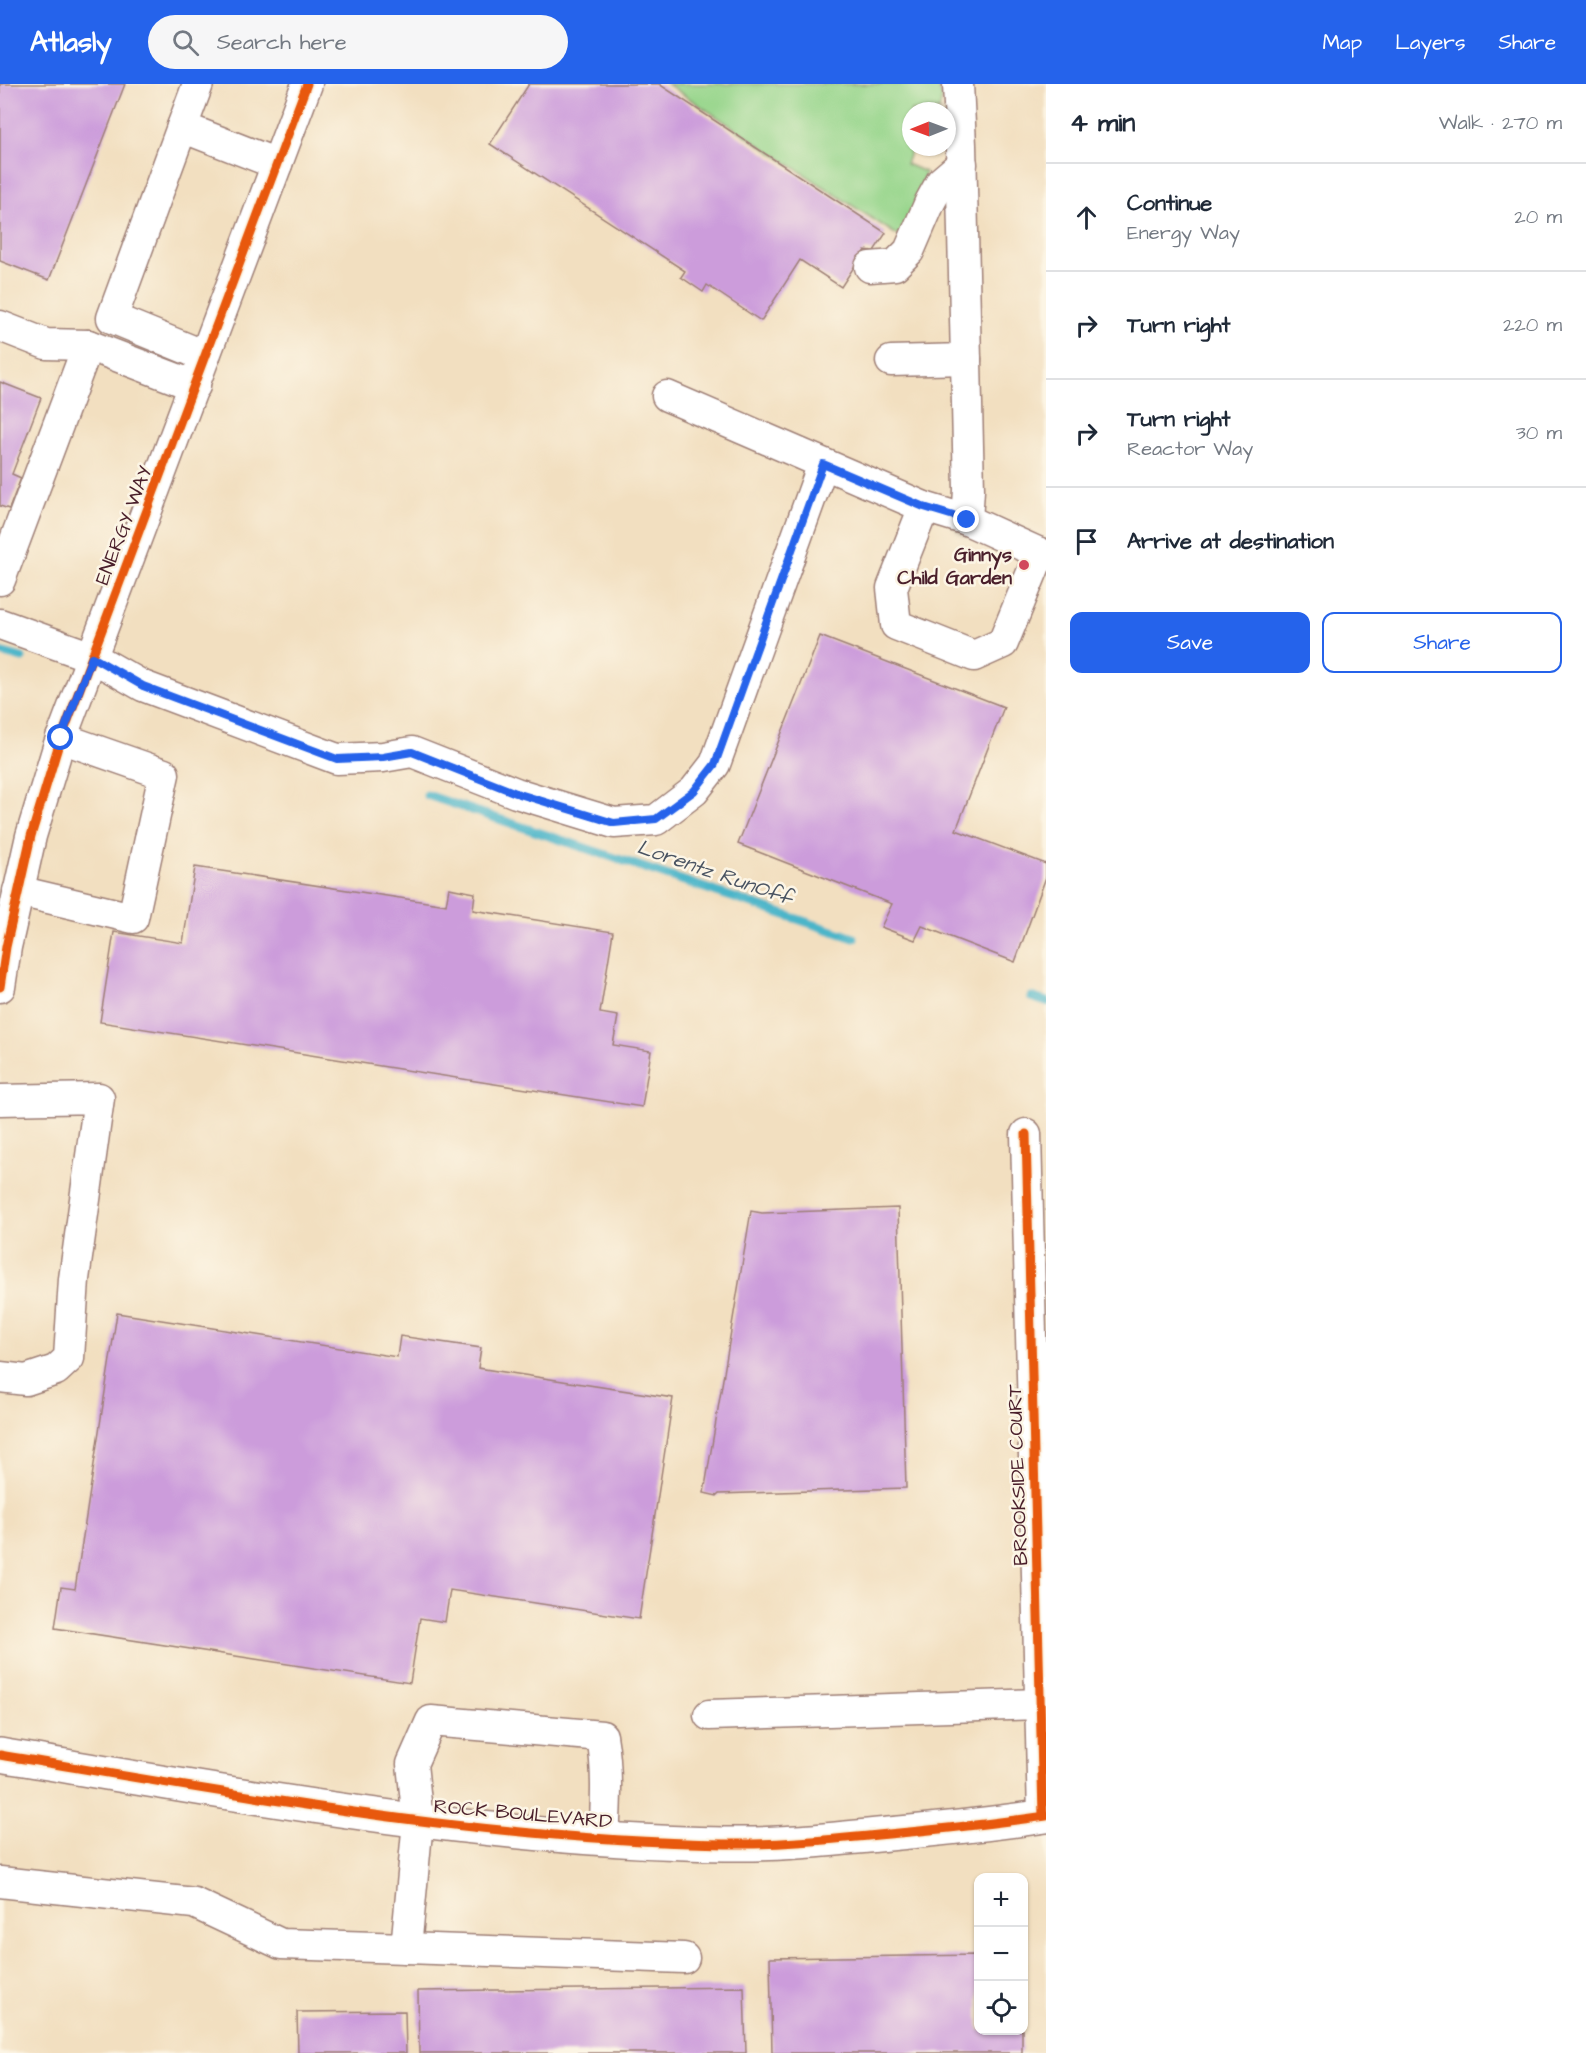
<!DOCTYPE html>
<html lang="en">
<head>
<meta charset="utf-8">
<style>
  body { margin:0; font-family:"Architects Daughter",sans-serif; background:#f6f6f7; color:#1f2937 }
  .controls { position:absolute; right:18px; bottom:18px; display:grid; overflow:hidden; border-radius:12px; box-shadow:0 2px 4px #0004 }
  .controls button { width:54px; height:54px; display:grid; place-items:center; padding:0; border:0; border-bottom:2px solid #e0e1e3; background:#fff; color:#1f2937; font:30px sans-serif }
  .compass { position:absolute; left:902px; top:18px; width:54px; height:54px; border-radius:50%; background:#fff; box-shadow:0 2px 4px #0004; rotate:269deg }
  .stop { position:absolute; width:18px; height:18px; margin:-14px; border:4px solid #2563eb; border-radius:50%; background:#fff }
  .stop.end { background:#2563eb; border-color:#fff; box-shadow:0 2px 6px #0008 }
  .list { margin:0; padding:0; list-style:none }
  h2 { display:flex; justify-content:space-between; align-items:center; height:78px; margin:0; padding:0 24px; font-size:26px }
  h2 small { font-size:20px; font-weight:400; color:#747a83 }
  .list li { display:grid; grid-template-columns:39px 1fr auto; gap:18px; align-items:center; box-sizing:border-box; height:108px; padding:0 24px; border-top:2px solid #e0e1e3 }
  .list b { display:block; font-size:22px; white-space:nowrap }
  .list p { margin:0; font-size:20px; white-space:nowrap; color:#747a83 }
  .list em { font-size:20px; font-style:normal; color:#747a83 }
  .actions { display:flex; gap:12px; padding:18px 24px }
  .actions a { flex:1; padding:14px 0; border:2px solid #2563eb; border-radius:12px; text-align:center; font-size:21px; color:#2563eb }
  .actions .main { background:#2563eb; color:#fff }
  .icon { flex:none; width:33px; height:33px; fill:none; stroke:currentColor; stroke-width:2; stroke-linecap:round; stroke-linejoin:round }
  .map { position:relative; flex:none; width:1046px; height:1969px; overflow:hidden }
  header { display:flex; align-items:center; gap:36px; box-sizing:border-box; height:84px; padding:0 30px; background:#2563eb; color:#fff }
  header strong { font-size:28px }
  nav { display:flex; gap:33px; margin-inline-start:auto; font-size:21px }
  .search { width:420px; height:54px; background:#f6f6f7; display:flex; align-items:center; gap:15px; box-sizing:border-box; padding:0 21px; border-radius:33px; color:#747a83; font-size:22px }
  main { display:flex }
  aside { flex:1; background:#fff }
  .map>svg:first-child { display:block }
  .green { fill:#96d58b; stroke:#707a5b; stroke-width:1.5 }
  .lines { fill:none; stroke-linecap:round; stroke-linejoin:round }
  .stream { stroke:#4bb5c9; stroke-width:9 }
  .building { fill:#cc9cdb }
  .minor-casing { stroke:#9e7f76; stroke-width:33 }
  .major-casing { stroke:#9e7f76; stroke-width:36 }
  .minor { stroke:#fff; stroke-width:30 }
  .major { stroke:#fff; stroke-width:33 }
  .cycleway-casing { stroke:#fcf5e5; stroke-width:13 }
  .cycleway { stroke:#e8590c; stroke-width:9 }
  .route { stroke:#2563eb; stroke-width:8 }
  .poi-dot { fill:#d1495b; stroke:#fcf5e5; stroke-width:2 }
  .labels { text-anchor:middle; stroke-width:5; stroke-linejoin:round; paint-order:stroke }
  .street-label { font-size:20px; fill:#4a1f2b; stroke:#fcf5e5 }
  .poi-label { font-size:20px; font-weight:bold; fill:#4a1f2b; stroke:#fcf5e5; text-anchor:end }
  .water-label { font-size:21px; font-style:italic; fill:#4a5462; stroke:#fcf5e5 }
</style>
</head>
<body>
<header>
<strong>Atlasly</strong>
<div class="search"><svg class="icon" aria-label="search" viewBox="0 0 24 24"><circle cx="10" cy="10" r="6"/><path d="M15 15l6 6"/></svg>Search here</div>
<nav><a>Map</a><a>Layers</a><a>Share</a></nav>
</header>
<main>
<div class="map">
<svg width="1046" height="1969" viewBox="0 0 1046 1969">
  <rect width="100%" height="100%" fill="#fcf5e5"/>
  <filter id="ink" filterUnits="userSpaceOnUse"><feTurbulence type="fractalNoise" baseFrequency=".0167" numOctaves="2"/><feDisplacementMap in="SourceGraphic" scale="12" xChannelSelector="R" yChannelSelector="G"/><feConvolveMatrix kernelMatrix="1 2 1 2 8 2 1 2 1" color-interpolation-filters="sRGB"/></filter>
  <filter id="wash" filterUnits="userSpaceOnUse"><feTurbulence type="fractalNoise" baseFrequency=".008" numOctaves="4" result="noise"/><feDisplacementMap in="SourceGraphic" scale="24" xChannelSelector="R" yChannelSelector="G"/><feGaussianBlur stdDeviation="1.35" result="paint"/><feColorMatrix in="noise" values="0 0 0 0 0 0 0 0 0 0 0 0 0 0 0 0 0 1.4 0 .05"/><feComposite in="paint" operator="in"/></filter>
  <g filter="url(#wash)">
    <rect width="100%" height="100%" fill="#f2dfc0"/>
    <path class="green" d="M667 0H937L942 14 939 27H911L912 63 906 80 925 88 913 142 897 151Z"/>
    <g class="lines">
      <g class="stream">
        <path d="M0 568 22 574"/>
        <path d="M427 711 854 854"/>
        <path d="M1031 913 1046 918"/>
      </g>
    </g>
    <g id="blocks">
      <g class="building">
        <path d="M0 0H125L49 196 0 177Z"/>
        <path d="M529 0H659L886 149 874 167 865 166 841 203 800 176 761 237 707 201 703 208 681 193 685 187 490 60Z"/>
        <path d="M0 298 41 314 12 390 21 394 9 425 0 422Z"/>
        <path d="M820 552 1004 623 956 746 1046 780V793L1015 878 922 842 915 856 881 843 892 820 738 760Z"/>
        <path d="M195 783 446 821 449 804 475 809 473 826 613 848 600 929 618 932 613 961 651 967 642 1023 100 938 114 848 183 859Z"/>
        <path d="M898 1124 906 1404 719 1410 717 1412 704 1409 751 1127 762 1129Z"/>
        <path d="M117 1229 397 1273 400 1252 481 1264 478 1284 673 1314 639 1535 450 1506 445 1538 420 1534 410 1599 55 1544 61 1503 75 1505Z"/>
        <path d="M978 1871V1946H1022V1969H772L770 1874Z"/>
        <path d="M744 1903 746 1969H419L418 1907Z"/>
        <path d="M405 1927 406 1969H298L297 1928Z"/>
      </g>
    </g>
  </g>
  <g filter="url(#ink)">
    <use href="#blocks" fill-opacity="0" stroke="#9e7f76" stroke-width="1.5"/>
    <g class="lines">
      <defs>
        <g id="minor">
          <path d="M198 0 182 43 277 80"/>
          <path d="M958 0 961 61 969 406 967 436"/>
          <path d="M182 43 112 234 205 272"/>
          <path d="M870 183 895 181 909 167 930 118 941 98 962 80"/>
          <path d="M0 242 46 260 88 261 195 302"/>
          <path d="M891 277 966 275"/>
          <path d="M667 312 924 423 967 436 1046 472"/>
          <path d="M924 423 892 504 896 541 974 572 1003 559 1040 469"/>
          <path d="M0 496 88 261"/>
          <path d="M0 540 92 573 143 602 337 675 383 673 412 668 516 709 614 739 656 736 694 707 715 680 823 380"/>
          <path d="M18 807 133 834 164 690 61 654"/>
          <path d="M0 903 6 863 31 752 58 663 307 0"/>
          <path d="M0 1016 99 1014 74 1195 69 1274 56 1286 26 1296 0 1293"/>
          <path d="M1026 1050 1043 1732"/>
          <path d="M709 1631 1041 1620"/>
          <path d="M0 1798 194 1819 281 1860 406 1864 418 1737 412 1680 431 1637 602 1652C608 1687 606 1719 604 1755"/>
          <path d="M406 1864 684 1874"/>
        </g>
        <path id="major" d="M0 1671C240 1711 480 1756 725 1760 776 1761 827 1756 878 1751 934 1746 990 1740 1046 1732"/>
      </defs>
      <use href="#minor" class="minor-casing"/>
      <use href="#major" class="major-casing"/>
      <use href="#minor" class="minor"/>
      <use href="#major" class="major"/>
      <defs>
        <g id="cycleway">
          <path d="M0 903 6 863 31 752 58 663 307 0"/>
          <path d="M1026 1050 1043 1732"/>
          <path d="M0 1671C240 1711 480 1756 725 1760 776 1761 827 1756 878 1751 934 1746 990 1740 1046 1732"/>
        </g>
      </defs>
      <use href="#cycleway" class="cycleway-casing"/>
      <use href="#cycleway" class="cycleway"/>
    </g>
  </g>
  <g class="lines" filter="url(#ink)">
    <path class="route" d="M61 654 92 573 143 602 337 675 383 673 412 668 516 709 614 739 656 735 694 707 715 680 823 380 924 423 967 436"/>
  </g>
  <circle class="poi-dot" cx="1024" cy="481" r="6"/>
  <g class="labels">
    <g class="street-label">
      <text transform="translate(123 441) rotate(-69)" y="7">ENERGY WAY</text>
      <text transform="translate(1017 1391) rotate(-92)" y="7">BROOKSIDE COURT</text>
      <text transform="translate(523 1729) rotate(5)" y="7">ROCK BOULEVARD</text>
    </g>
    <g class="poi-label">
      <text x="1012" y="477">Ginnys<tspan x="1012" dy="23">Child Garden</tspan></text>
    </g>
    <g class="water-label">
      <text transform="translate(715 788) rotate(19)" y="7">Lorentz RunOff</text>
    </g>
  </g>
</svg>
<div class="controls">
<button>+</button>
<button>−</button>
<button><svg class="icon" aria-label="locate" viewBox="0 0 24 24"><circle cx="12" cy="12" r="6"/><path d="M12 2v4M12 18v4M2 12h4M18 12h4"/></svg></button>
</div>
<svg class="compass" viewBox="-18 -18 36 36"><path d="M0-13l5 13h-10z" fill="#e53935"/><path d="M0 13l5-13h-10z" fill="#747a83"/></svg>
<div class="stop" style="left:61px;top:654px"></div>
<div class="stop end" style="left:967px;top:436px"></div>
</div>
<aside>
<h2>4 min<small>Walk · 270 m</small></h2>
<ul class="list">
<li><svg class="icon" aria-label="ahead" viewBox="0 0 24 24"><path d="M12 20V5M6 11l6-6 6 6"/></svg><div><b>Continue</b><p>Energy Way</p></div><em>20 m</em></li>
<li><svg class="icon" aria-label="right" viewBox="0 0 24 24"><path d="M7 20v-9h11M14 6l5 5-5 5"/></svg><div><b>Turn right</b></div><em>220 m</em></li>
<li><svg class="icon" aria-label="right" viewBox="0 0 24 24"><path d="M7 20v-9h11M14 6l5 5-5 5"/></svg><div><b>Turn right</b><p>Reactor Way</p></div><em>30 m</em></li>
<li><svg class="icon" aria-label="arrive" viewBox="0 0 24 24"><path d="M6 21V4h12l-3 4 3 4H6"/></svg><div><b>Arrive at destination</b></div></li>
</ul>
<div class="actions"><a class="main">Save</a><a>Share</a></div>
</aside>
</main>
</body>
</html>
